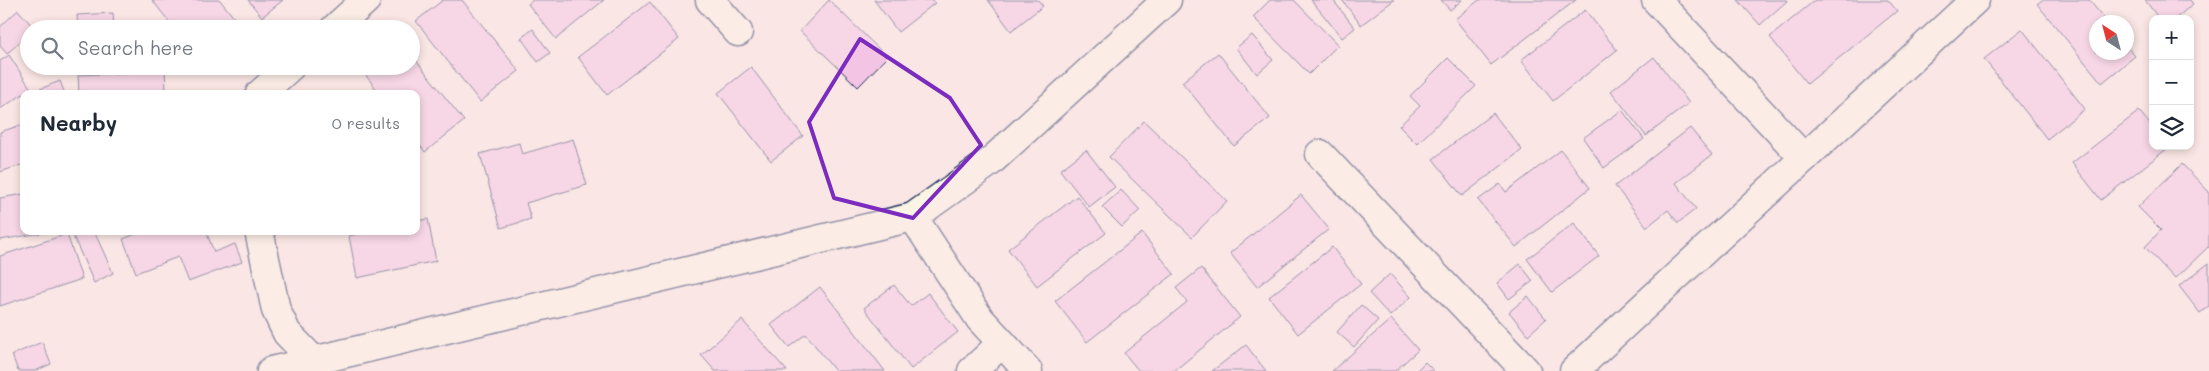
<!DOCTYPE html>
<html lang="en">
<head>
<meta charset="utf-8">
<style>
  body { margin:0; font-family:Mali,sans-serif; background:#f2f2f3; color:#1f2937 }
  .controls { position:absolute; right:15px; top:15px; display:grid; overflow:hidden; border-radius:10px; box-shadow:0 2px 8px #0003 }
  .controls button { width:45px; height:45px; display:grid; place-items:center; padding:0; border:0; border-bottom:1px solid #e0e1e3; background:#fff; color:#1f2937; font:25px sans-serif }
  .compass { position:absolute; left:2089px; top:15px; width:45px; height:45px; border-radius:50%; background:#fff; box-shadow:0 2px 8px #0003; rotate:324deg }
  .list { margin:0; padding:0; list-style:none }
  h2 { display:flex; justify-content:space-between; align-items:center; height:65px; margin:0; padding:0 20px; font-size:21px }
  h2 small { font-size:16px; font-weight:400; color:#747a83 }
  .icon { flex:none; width:28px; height:28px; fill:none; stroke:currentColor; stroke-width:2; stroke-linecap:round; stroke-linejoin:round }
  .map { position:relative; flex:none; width:2209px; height:371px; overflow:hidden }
  .search { position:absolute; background:#fff; box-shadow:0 2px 8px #0003; left:20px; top:20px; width:400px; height:55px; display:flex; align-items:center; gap:12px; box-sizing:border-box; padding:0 18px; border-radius:28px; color:#747a83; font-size:19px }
  .panel { position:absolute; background:#fff; box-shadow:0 2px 8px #0003; left:20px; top:90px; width:400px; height:145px; border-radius:10px }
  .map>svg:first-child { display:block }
  .building { fill:#f4c4e5; stroke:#1b2f5e }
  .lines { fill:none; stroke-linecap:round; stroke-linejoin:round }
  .minor-casing { stroke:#1b2f5e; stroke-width:31 }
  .minor { stroke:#fcf5e5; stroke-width:28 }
  .marked { fill:none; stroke:#7b2cbf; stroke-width:4; stroke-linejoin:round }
</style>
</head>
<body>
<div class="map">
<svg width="2209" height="371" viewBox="0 0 2209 371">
  <rect width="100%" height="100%" fill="#fae6e5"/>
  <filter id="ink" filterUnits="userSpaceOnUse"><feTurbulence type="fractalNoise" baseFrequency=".02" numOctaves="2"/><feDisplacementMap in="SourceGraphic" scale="10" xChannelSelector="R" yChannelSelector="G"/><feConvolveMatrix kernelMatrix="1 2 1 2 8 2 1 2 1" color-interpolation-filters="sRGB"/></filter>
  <g filter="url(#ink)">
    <g class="building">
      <path d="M152 0H220L242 28 175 29Z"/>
      <path d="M248 0H283L262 17Z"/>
      <path d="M443 0H462L519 71 480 102 416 21Z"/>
      <path d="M533 0H604L556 39 528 4Z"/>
      <path d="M829 0 887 57 858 87 800 31Z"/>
      <path d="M874 0H933L935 3 898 32Z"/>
      <path d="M988 0H1038L1043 6 1011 31Z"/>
      <path d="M1270 0H1294L1338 45 1309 74 1253 17Z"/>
      <path d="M1311 0H1333L1355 28 1342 38Z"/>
      <path d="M1342 0H1394L1361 25Z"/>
      <path d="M1441 0H1462L1450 10Z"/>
      <path d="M1479 0H1576L1491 65 1455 19Z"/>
      <path d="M1738 0H1788L1760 25Z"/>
      <path d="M1815 0H1888L1897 11 1807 84 1770 37Z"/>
      <path d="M2042 0H2089L2107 22H2096V52H2126V46L2135 56 2102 83 2037 4Z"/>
      <path d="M2145 0H2190L2193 4 2175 19H2159Z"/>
      <path d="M650 2 679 39 607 95 578 57Z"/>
      <path d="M18 10 34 28 29 29V33L7 54 0 46V27Z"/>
      <path d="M1585 10 1617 50 1553 101 1521 60Z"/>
      <path d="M113 13 114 29H78L77 15Z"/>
      <path d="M533 29 550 53 538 62 521 38Z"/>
      <path d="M2022 29 2085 109 2047 139 1984 59Z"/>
      <path d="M1252 35 1273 60 1257 74 1236 48Z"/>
      <path d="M1218 53 1270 118 1234 146 1182 82Z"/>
      <path d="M411 54 464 121 425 152 416 140V94H380L364 73 372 66H411Z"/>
      <path d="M9 55 31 89 0 109V61Z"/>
      <path d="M1654 57 1689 103 1646 136 1611 91Z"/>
      <path d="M1448 58 1476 86 1417 144 1399 126 1420 106 1410 96Z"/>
      <path d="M128 66H165L166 94H79L78 75 128 73Z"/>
      <path d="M751 67 803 136 771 161 718 93Z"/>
      <path d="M60 81 65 94H41L40 89Z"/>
      <path d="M1622 110 1644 139 1604 168 1583 138Z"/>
      <path d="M2139 111 2153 128V146H2166L2168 148 2101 200 2072 163Z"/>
      <path d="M1493 113 1522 150 1462 196 1433 159Z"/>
      <path d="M1144 121 1227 201 1192 237 1109 157Z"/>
      <path d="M24 124V164L0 172V132Z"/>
      <path d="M1690 128 1712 155 1676 183 1696 209 1678 223 1668 210 1647 227 1615 186Z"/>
      <path d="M573 139 587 185 526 203 531 219 501 228 480 154 519 143 522 154Z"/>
      <path d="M1086 150 1115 187 1089 207 1060 170Z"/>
      <path d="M1561 150 1590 188 1516 247 1478 200 1500 184 1506 192Z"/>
      <path d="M2182 164 2209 192V246L2175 279 2145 247 2161 230 2138 207Z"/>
      <path d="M1121 190 1140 210 1122 227 1102 207Z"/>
      <path d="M24 194V231H53L0 240V198Z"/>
      <path d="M1301 195 1329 229 1257 287 1230 253Z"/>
      <path d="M1077 196 1106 233 1037 286 1008 249Z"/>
      <path d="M428 219 436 261 357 278 349 236 370 231H416V221Z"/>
      <path d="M1574 223 1599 256 1552 292 1527 259Z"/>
      <path d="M84 231H94L113 273 94 283 73 236Z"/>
      <path d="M143 231H206L214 252 235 244 242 262 188 282 178 257 136 273 123 239Z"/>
      <path d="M1142 233 1174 274 1087 342 1055 301Z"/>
      <path d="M67 234 82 279 0 306V256Z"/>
      <path d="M1332 247 1361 284 1298 334 1269 297Z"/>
      <path d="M2209 263V306L2200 313 2179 286Z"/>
      <path d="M1520 264 1533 281 1509 299 1497 283Z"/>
      <path d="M1201 268 1240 317 1174 371H1139L1124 353 1187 302 1176 288Z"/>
      <path d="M1390 274 1411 297 1390 316 1369 293Z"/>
      <path d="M894 285 911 306 928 293 958 332 911 369 864 308Z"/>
      <path d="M820 287 885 371H835L806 334 789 347 771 325Z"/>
      <path d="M1528 296 1546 319 1528 335 1509 312Z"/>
      <path d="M1361 305 1378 320 1354 347 1337 332Z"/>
      <path d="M1391 319 1418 350 1395 371H1332Z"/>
      <path d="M742 320 787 371H715L701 355Z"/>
      <path d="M42 342 51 364 35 371H18L12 355Z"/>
      <path d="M1246 345 1266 371H1212Z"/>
      <path d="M1425 362 1434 371H1416Z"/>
    </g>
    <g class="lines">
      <defs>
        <g id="minor">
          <path d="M710 0 738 32"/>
          <path d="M1656 0 1804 158"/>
          <path d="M334 29 366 0"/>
          <path d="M260 94 291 66"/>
          <path d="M1320 154 1526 371"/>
          <path d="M913 217 980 319 1028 371"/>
          <path d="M259 231 276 310 287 333 314 361 316 371"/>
          <path d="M271 371 913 217 990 162 1167 0"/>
          <path d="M972 371 1002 343"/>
          <path d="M1574 371 1975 0"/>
        </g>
      </defs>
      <use href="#minor" class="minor-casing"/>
      <use href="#minor" class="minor"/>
    </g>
  </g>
  <path d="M0 0H2209V371H0ZM860 39 950 98 981 145 913 218 834 198 809 122Z" fill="#fae6e5" fill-opacity=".55" fill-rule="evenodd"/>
  <path class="marked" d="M860 39 950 98 981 145 913 218 834 198 809 122Z"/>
</svg>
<div class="controls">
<button>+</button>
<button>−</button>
<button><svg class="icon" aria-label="layers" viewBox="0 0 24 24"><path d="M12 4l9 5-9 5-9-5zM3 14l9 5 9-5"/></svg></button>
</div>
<svg class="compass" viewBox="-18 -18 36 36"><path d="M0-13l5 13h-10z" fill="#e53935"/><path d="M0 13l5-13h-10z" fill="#747a83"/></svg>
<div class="search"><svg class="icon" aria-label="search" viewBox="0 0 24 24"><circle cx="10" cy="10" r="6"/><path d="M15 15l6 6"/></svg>Search here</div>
<section class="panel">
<h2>Nearby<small>0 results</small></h2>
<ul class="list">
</ul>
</section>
</div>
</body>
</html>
